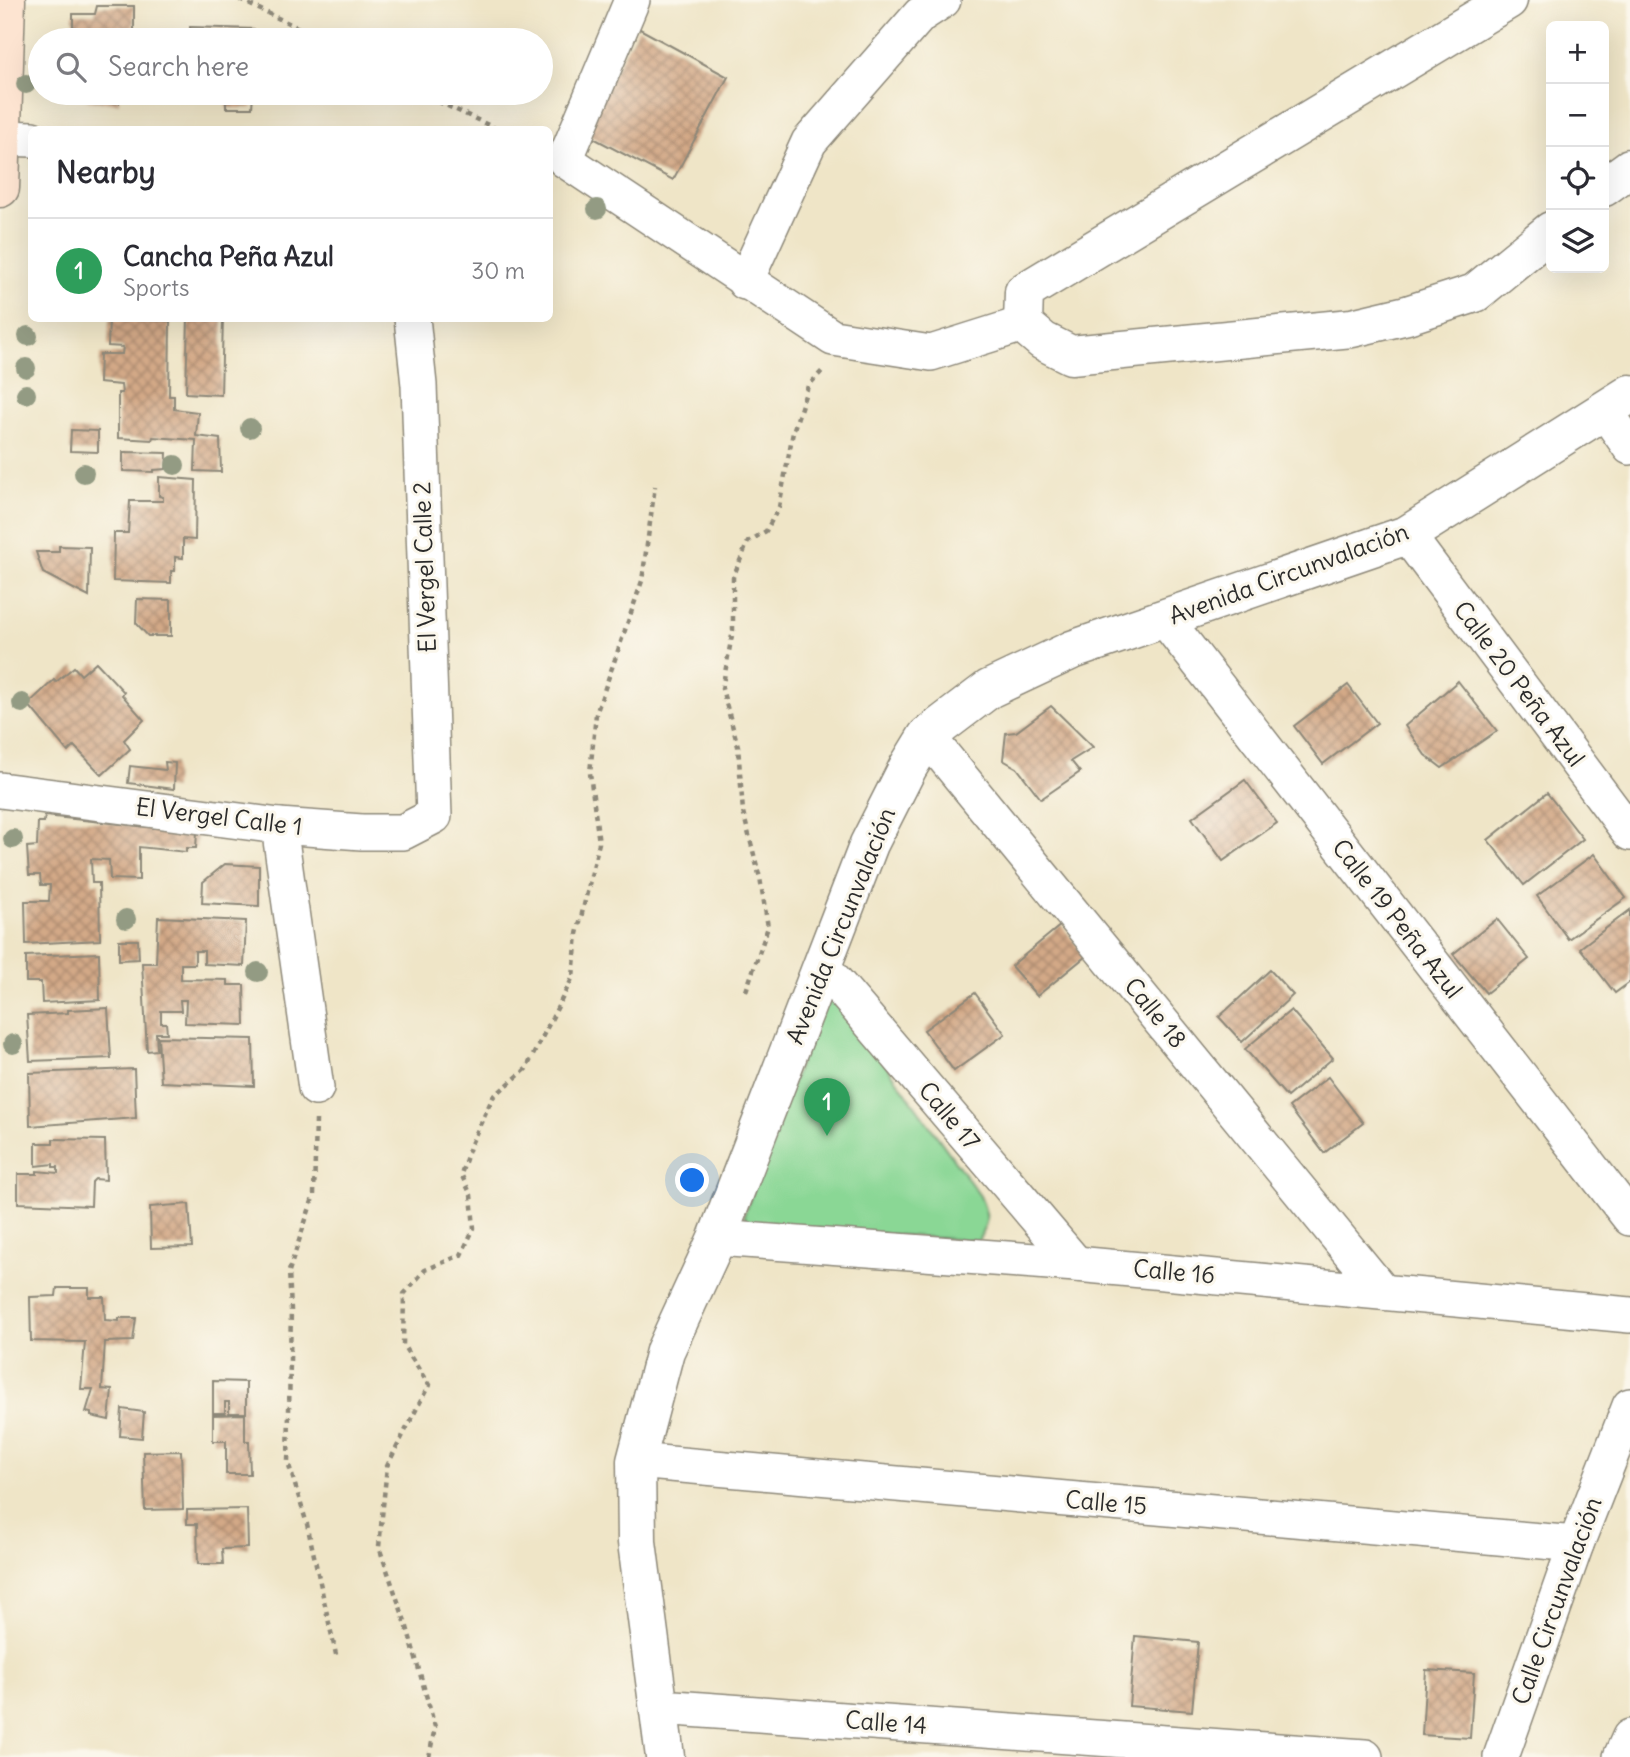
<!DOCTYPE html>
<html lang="en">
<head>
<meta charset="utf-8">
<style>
  body { margin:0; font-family:Delius,sans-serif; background:#f2f2f3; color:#2b2b33 }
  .controls { position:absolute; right:21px; top:21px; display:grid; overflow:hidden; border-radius:10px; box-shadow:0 7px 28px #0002 }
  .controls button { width:63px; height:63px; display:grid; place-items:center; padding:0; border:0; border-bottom:2px solid #e1e1e2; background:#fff; color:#2b2b33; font:35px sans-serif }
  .you { position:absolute; left:693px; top:1181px; width:24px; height:24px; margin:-18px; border:5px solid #fff; border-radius:50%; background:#1a73e8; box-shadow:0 0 0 10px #1a73e833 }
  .badge { display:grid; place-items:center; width:46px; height:46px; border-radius:50%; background:#0b8043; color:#fff; font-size:23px; font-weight:700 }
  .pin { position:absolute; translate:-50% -58px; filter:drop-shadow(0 2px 4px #0008) }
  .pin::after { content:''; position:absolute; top:37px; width:24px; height:21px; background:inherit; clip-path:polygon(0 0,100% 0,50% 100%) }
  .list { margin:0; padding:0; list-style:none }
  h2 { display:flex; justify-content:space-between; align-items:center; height:91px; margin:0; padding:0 28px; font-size:30px }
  h2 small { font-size:23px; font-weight:400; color:#7c7c81 }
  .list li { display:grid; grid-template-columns:46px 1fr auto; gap:21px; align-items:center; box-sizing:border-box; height:105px; padding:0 28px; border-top:2px solid #e1e1e2 }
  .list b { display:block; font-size:26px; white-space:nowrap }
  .list p { margin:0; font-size:23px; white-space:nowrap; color:#7c7c81 }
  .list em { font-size:23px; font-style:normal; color:#7c7c81 }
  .icon { flex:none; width:38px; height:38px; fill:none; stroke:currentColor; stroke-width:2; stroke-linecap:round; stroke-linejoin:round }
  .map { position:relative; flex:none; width:1630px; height:1757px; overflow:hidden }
  .search { position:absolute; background:#fff; box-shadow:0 7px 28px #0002; left:28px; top:28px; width:525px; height:77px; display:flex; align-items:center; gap:18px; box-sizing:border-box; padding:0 24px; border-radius:38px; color:#7c7c81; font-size:26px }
  .panel { position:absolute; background:#fff; box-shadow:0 7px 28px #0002; left:28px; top:126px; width:525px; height:196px; border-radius:10px }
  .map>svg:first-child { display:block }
  .green { fill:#8ad795; stroke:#5a8160; stroke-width:2 }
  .building { fill:url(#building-cross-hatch) }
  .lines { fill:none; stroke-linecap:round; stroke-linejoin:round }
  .minor-casing { stroke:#8d8879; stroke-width:38 }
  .tertiary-casing { stroke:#8d8879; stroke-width:41 }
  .secondary-casing { stroke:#8d8879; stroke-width:41 }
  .path { stroke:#8d8879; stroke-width:4.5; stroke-dasharray:5 5; stroke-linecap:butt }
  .minor { stroke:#fff; stroke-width:35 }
  .tertiary { stroke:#fff; stroke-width:38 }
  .secondary { stroke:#fde4d1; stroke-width:38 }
  .tree { fill:#939b83 }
  .labels { text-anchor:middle; stroke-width:6; stroke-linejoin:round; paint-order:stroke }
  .street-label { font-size:24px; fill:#2b2b2b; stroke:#fbf7ec }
</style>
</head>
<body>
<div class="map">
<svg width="1630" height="1757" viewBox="0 0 1630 1757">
  <defs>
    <pattern id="building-cross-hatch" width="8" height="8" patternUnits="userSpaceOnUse" patternTransform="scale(1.75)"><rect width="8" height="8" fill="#d3a987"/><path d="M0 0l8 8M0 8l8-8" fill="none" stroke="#ab8a6f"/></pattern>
  </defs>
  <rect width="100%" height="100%" fill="#fbf7ec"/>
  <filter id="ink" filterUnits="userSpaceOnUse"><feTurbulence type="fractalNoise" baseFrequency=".0143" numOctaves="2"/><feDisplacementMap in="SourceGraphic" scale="14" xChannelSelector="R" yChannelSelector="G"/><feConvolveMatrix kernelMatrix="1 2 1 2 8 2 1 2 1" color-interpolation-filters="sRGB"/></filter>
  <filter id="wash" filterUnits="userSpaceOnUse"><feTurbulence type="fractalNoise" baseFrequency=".00686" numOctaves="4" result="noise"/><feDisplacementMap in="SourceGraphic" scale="28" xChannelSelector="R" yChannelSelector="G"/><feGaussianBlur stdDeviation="1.57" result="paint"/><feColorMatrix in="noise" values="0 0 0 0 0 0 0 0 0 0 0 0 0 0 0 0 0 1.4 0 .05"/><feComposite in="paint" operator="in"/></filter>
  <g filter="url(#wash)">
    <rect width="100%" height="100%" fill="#efe5c7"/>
    <path class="green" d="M832 1002 846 1009 980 1196C989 1217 989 1221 978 1241L748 1224 744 1215 821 1005Z"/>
    <g id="blocks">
      <g class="building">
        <path d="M97 6H134V39L73 40V14H95Z"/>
        <path d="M190 27 254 29V40H190Z"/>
        <path d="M638 28 728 77 673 180 582 132Z"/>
        <path d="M88 93H115V98H119V103L87 101Z"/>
        <path d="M226 93H253L252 108H226Z"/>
        <path d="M188 318H223L221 395 186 393Z"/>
        <path d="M109 319 170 321 169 396H174V409L198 412 196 436 220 439 221 472 195 471 196 440 153 437 152 440 118 438V393H122L121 385 99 383 100 354H122L123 347 108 346Z"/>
        <path d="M71 430 98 431V452L70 451Z"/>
        <path d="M123 452 167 453 166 469 154 470V472L123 471Z"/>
        <path d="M159 477 196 480 195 540 183 539V558L175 557V571H171V583L113 581 114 533H128L130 501H163V497L159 496Z"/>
        <path d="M59 546 90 547 89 597 43 573 36 552H59Z"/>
        <path d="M137 599 171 600V636H148L136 623Z"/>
        <path d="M96 662 124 692 122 695 144 720 124 740 130 749 102 775 74 746 68 752 28 704 54 680 56 682 74 667 81 675Z"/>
        <path d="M1458 681 1497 731 1442 768 1425 755 1405 726Z"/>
        <path d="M1348 685 1377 723 1323 764 1294 726Z"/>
        <path d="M1051 706 1093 747 1071 761 1080 772 1041 799 1017 768 1003 760 1006 733 1016 732Z"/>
        <path d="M165 762 175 763 174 789 128 783 130 766 166 770Z"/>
        <path d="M1245 780 1277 823 1223 861 1192 818Z"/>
        <path d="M1547 793 1583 839 1524 885 1488 840Z"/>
        <path d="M45 816 197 832 196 848H186V852L139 847V880L110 879 109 860 91 859 92 883H99L100 940 26 944 25 901H49L50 885H41L40 875H29L27 847 37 846 38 822H44Z"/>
        <path d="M1594 854 1626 898 1568 939 1537 896Z"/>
        <path d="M225 864 259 866V906L202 903 203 882Z"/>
        <path d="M1630 910V982L1615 993 1580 948Z"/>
        <path d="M158 917 246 921 244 966 204 964V951H195V964H181V979L228 980V985H244L245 1025 185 1023 186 1000H180L181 1011H161V1023H166L167 1033H156L157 1050 147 1051 142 963H156Z"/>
        <path d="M1497 919 1529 959 1486 993 1453 954Z"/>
        <path d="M1061 925 1086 956 1037 996 1011 966Z"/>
        <path d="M119 940H138L139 959 119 960Z"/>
        <path d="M99 953 100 1000 42 1003 41 982H26V956Z"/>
        <path d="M1270 970 1293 995 1242 1042 1219 1017Z"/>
        <path d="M975 993 1005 1034 954 1071 924 1030Z"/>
        <path d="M108 1008 111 1058 30 1061 27 1015 68 1013V1010Z"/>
        <path d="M1291 1010 1333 1058 1287 1097 1245 1049Z"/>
        <path d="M158 1037 253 1039 254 1086 161 1082Z"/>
        <path d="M134 1069 136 1118 30 1126 29 1073Z"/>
        <path d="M1328 1077 1363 1123 1324 1153 1289 1107Z"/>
        <path d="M53 1139 105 1140 106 1180 95 1179 92 1182 91 1206 18 1203V1174H37V1171L58 1173V1167H53V1164L36 1166V1143H53Z"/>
        <path d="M189 1204 192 1247 151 1248 150 1207Z"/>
        <path d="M57 1288H89V1297H104L105 1320 119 1321V1318H136L133 1341 105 1342 102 1389 112 1390 109 1420 91 1416V1413L86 1412 93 1389H81L85 1342 31 1341 30 1297 56 1296Z"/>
        <path d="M213 1381 246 1382V1413H229V1402H225V1413H213Z"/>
        <path d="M122 1409 144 1412 142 1438 120 1436Z"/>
        <path d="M245 1414V1441H249L250 1474H226V1441H213V1415Z"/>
        <path d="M181 1451 183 1509 145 1510 143 1452Z"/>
        <path d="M247 1509 248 1548 222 1549 223 1564H198L197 1524H187V1510Z"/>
        <path d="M1135 1636 1198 1642 1192 1711 1129 1706Z"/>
        <path d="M1426 1670 1474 1673 1470 1738 1422 1735Z"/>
      </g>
    </g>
  </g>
  <g filter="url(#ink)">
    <use href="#blocks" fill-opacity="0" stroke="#8d8879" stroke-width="2"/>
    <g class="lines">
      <defs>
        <g id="minor">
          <path d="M632 0 565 160 833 338 931 353 1023 324"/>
          <path d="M2 138 32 139"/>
          <path d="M745 282 809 142 920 15 943 0"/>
          <path d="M1605 411 1630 447"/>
          <path d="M1407 535 1630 833"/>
          <path d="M1165 619 1630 1218"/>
          <path d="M927 736 1382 1291"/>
          <path d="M0 790 279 826 362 832H403L434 816 419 385 412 318"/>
          <path d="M279 826 316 1088"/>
          <path d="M823 967 1076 1264"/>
          <path d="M717 1238 1076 1264 1630 1315"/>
          <path d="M636 1461 1576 1544"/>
          <path d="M660 1707 1365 1757"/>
          <path d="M1501 1757 1576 1544 1630 1406"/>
          <path d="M1621 1757 1630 1737"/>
        </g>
        <g id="tertiary">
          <path d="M1508 0 1024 292 1023 324 1043 341 1071 355 1352 328 1407 315 1475 293 1551 231"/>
          <path d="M1604 187 1630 168"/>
          <path d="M665 1757 637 1542 636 1461 665 1351 717 1238 869 844 908 767 927 736 989 689 1072 650 1407 535 1630 394"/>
        </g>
        <path id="secondary" d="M0 188 6 0"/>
      </defs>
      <use href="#minor" class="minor-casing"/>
      <use href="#tertiary" class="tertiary-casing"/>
      <use href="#secondary" class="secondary-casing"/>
      <g class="path">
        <path d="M240 0 324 40"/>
        <path d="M420 93 499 130"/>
        <path d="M746 991 768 927 760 878 743 812 738 746 722 689 733 630V577L748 542 766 531 779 507 793 432 808 386 824 369"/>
        <path d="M316 1120 314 1195 289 1271 291 1310 288 1462 307 1524 337 1659"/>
        <path d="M429 1757 435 1727 407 1627 379 1547 387 1466 429 1385 403 1345 404 1294 425 1270 461 1255 474 1228 471 1195 461 1174 471 1144 493 1097 526 1069 573 977 577 934 599 843 590 773 596 714 642 581 655 486"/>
      </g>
      <use href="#minor" class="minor"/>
      <use href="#tertiary" class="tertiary"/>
      <use href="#secondary" class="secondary"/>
    </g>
    <g class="tree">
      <circle cx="26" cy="84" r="10"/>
      <circle cx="597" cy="209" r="10"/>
      <circle cx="28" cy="336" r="10"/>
      <circle cx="26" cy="368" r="10"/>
      <circle cx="26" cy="394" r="10"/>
      <circle cx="250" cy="428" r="10"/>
      <circle cx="175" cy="465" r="10"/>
      <circle cx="84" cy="473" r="10"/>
      <circle cx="22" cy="703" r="10"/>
      <circle cx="13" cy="839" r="10"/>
      <circle cx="126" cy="919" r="10"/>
      <circle cx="258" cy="972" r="10"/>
      <circle cx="13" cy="1044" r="10"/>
    </g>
  </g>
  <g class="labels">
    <g class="street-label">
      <text transform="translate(425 567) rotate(-92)" y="8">El Vergel Calle 2</text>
      <text transform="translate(1289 574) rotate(-20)" y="8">Avenida Circunvalación</text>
      <text transform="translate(1519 684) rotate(53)" y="8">Calle 20 Peña Azul</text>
      <text transform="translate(219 817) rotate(7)" y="8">El Vergel Calle 1</text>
      <text transform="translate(1397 919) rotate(52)" y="8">Calle 19 Peña Azul</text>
      <text transform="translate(841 926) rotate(-68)" y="8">Avenida Circunvalación</text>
      <text transform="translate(1155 1013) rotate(51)" y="8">Calle 18</text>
      <text transform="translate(949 1116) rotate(50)" y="8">Calle 17</text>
      <text transform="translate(1174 1272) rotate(5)" y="8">Calle 16</text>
      <text transform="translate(1106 1503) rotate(5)" y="8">Calle 15</text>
      <text transform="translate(1557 1601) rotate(-70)" y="8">Calle Circunvalación</text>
      <text transform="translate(886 1723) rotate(4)" y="8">Calle 14</text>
    </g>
  </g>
</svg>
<div class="controls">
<button>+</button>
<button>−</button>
<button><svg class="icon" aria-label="locate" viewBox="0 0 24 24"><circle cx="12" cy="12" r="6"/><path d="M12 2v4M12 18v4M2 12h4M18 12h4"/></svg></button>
<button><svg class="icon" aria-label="layers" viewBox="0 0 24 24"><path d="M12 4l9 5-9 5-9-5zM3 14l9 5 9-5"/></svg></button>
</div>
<div class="you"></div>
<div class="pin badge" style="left:827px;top:1136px;background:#2e9e5b">1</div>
<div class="search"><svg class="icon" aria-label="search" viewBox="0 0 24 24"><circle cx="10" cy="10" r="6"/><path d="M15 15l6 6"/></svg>Search here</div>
<section class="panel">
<h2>Nearby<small></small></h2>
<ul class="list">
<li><span class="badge" style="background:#2e9e5b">1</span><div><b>Cancha Peña Azul</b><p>Sports</p></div><em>30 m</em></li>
</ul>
</section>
</div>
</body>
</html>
